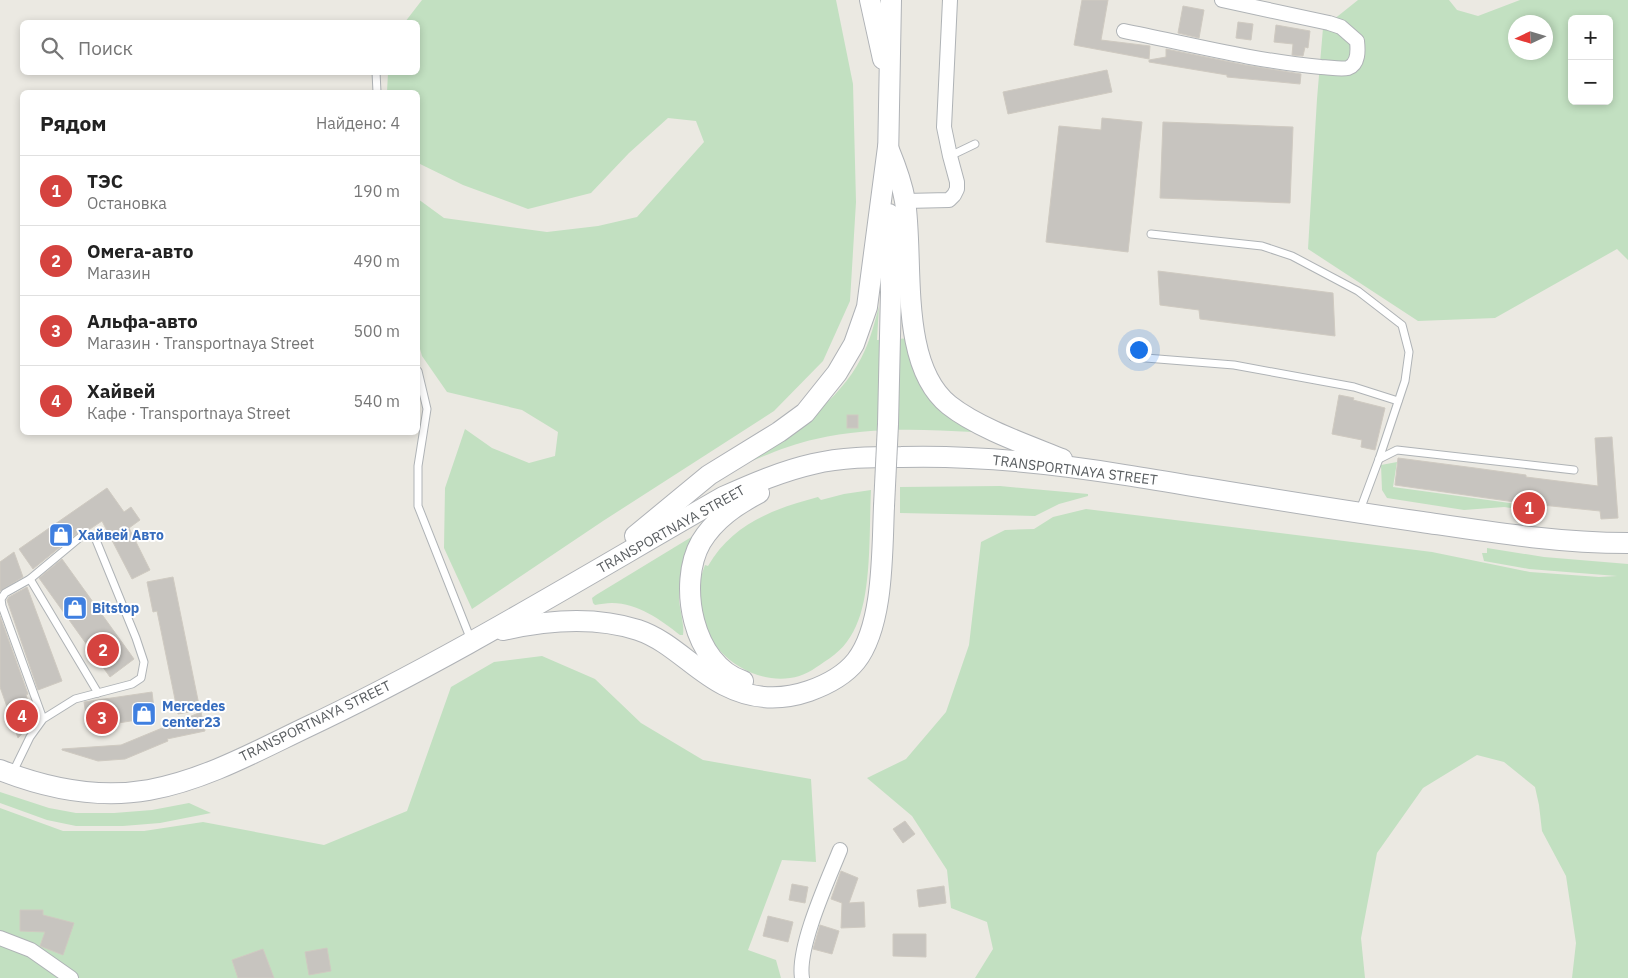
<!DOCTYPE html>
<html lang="ru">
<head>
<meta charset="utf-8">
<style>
  body { margin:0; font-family:"IBM Plex Sans",sans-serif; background:#f6f6f6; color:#222 }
  .controls { position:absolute; right:15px; top:15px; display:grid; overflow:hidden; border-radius:8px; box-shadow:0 2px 8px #0003 }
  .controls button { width:45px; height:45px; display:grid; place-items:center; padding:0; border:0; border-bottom:1px solid #e0e0e0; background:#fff; color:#222; font:25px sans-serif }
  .compass { position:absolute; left:1508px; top:15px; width:45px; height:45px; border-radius:50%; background:#fff; box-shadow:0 2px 8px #0003; rotate:266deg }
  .you { position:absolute; left:1138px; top:349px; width:18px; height:18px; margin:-12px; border:4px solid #fff; border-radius:50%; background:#1a73e8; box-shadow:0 0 0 8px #1a73e833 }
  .badge { display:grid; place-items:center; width:32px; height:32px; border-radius:50%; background:#d5433f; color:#fff; font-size:16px; font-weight:700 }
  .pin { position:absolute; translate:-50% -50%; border:2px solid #fff; box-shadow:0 1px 5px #0006 }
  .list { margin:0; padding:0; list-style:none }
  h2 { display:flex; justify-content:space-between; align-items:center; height:65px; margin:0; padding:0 20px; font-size:21px }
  h2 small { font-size:16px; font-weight:400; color:#767676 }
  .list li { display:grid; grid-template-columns:32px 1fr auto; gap:15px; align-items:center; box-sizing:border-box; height:70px; padding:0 20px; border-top:1px solid #e0e0e0 }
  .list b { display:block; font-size:19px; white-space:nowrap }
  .list p { margin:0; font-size:16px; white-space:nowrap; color:#767676 }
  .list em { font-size:16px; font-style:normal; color:#767676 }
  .icon { flex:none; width:28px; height:28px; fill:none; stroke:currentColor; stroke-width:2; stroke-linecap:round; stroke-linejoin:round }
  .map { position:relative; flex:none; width:1628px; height:978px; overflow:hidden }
  .search { position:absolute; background:#fff; box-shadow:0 2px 8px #0003; left:20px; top:20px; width:400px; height:55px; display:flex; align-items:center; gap:12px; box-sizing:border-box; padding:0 18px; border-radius:8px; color:#767676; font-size:19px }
  .panel { position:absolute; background:#fff; box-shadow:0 2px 8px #0003; left:20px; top:90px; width:400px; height:345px; border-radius:8px }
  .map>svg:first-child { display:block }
  .green { fill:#c2e0c1; fill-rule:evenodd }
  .building { fill:#c7c4bf; stroke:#cfcac1 }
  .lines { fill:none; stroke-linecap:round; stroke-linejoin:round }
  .lane-casing { stroke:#afb3b6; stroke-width:9 }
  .street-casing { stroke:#afb3b6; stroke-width:16 }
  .secondary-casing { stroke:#afb2b6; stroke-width:22 }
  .lane { stroke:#fff; stroke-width:7 }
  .street { stroke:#fff; stroke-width:14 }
  .secondary { stroke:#fff; stroke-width:20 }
  .secondary-bridge-casing { stroke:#afb2b6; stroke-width:22; stroke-linecap:butt }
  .secondary-bridge { stroke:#fff; stroke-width:20 }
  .labels { text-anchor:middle; stroke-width:4; stroke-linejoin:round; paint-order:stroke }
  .street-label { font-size:14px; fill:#5a5e61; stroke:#fff }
  .shop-label { font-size:14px; font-weight:bold; fill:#366cbe; stroke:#fff; text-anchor:start }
</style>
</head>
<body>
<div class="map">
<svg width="1628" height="978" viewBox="0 0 1628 978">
  <rect width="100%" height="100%" fill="#ebe9e2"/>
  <g class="green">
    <path d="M422 0H836L853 84 856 202 850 301 823 361 774 411 603 521 472 609 444 548 445 488 465 429 492 448 529 463 555 456 558 432 522 410 447 392 422 356 418 342V199L444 218 547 232 598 226 637 217 704 142 696 121 668 118 629 153 591 193 528 209 463 185 418 163V92H387L388 73 418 72V22H405Z"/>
    <path d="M1358 0H1449L1457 10 1478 16 1520 0H1628V260L1617 249 1495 318 1418 321 1308 249 1317 99 1323 28ZM1572 19H1609V101H1572ZM1516 22H1546V52H1516Z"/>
    <path d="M879 306 877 340 914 338 958 423 973 432C920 429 868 427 816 439 792 444 769 454 747 463 790 433 843 401 865 350 871 337 875 321 879 306Z"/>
    <path d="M1397 462 1393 487 1531 506V511L1504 507 1464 510 1387 498 1382 490 1381 465Z"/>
    <path d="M1000 486 1088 494V496L1059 504 1035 516 900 513V487Z"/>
    <path d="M871 490C869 529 872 592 856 626 849 642 839 653 824 662 814 669 803 677 790 678 746 684 702 647 697 602 696 589 701 577 705 565L708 566C732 524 773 509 818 497L821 500 844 494Z"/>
    <path d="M1086 509 1432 552 1530 572 1599 577 1617 576 1529 569 1484 561 1482 553H1487V548L1544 557 1628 564V978H1572L1576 943 1566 876 1542 831 1539 805 1535 787 1504 762 1477 755 1423 788 1377 853 1361 938 1365 978H975L993 949 987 922 951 908 947 870 912 816 867 778 906 759 946 712 969 645 981 542 1005 530 1034 529 1053 517Z"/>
    <path d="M698 533C689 554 678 574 679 597 679 608 685 626 683 635H680C661 620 638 603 612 603 606 603 601 604 595 605L593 603 592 598 596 595Z"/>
    <path d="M542 656 595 679 641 723 703 760 811 779 816 862 782 860 748 950 776 960 781 978H0V808L63 831H144L203 822 324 845 407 811 451 687 494 662Z"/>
    <path d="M0 792 49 808 76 813H114L152 810 189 803 211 813 160 823 123 826H76L47 820 0 803Z"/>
  </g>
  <g class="building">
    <path d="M1082 0H1108L1101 40 1150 46 1149 59 1074 45Z"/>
    <path d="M1183 6 1204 10 1199 38 1178 33Z"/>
    <path d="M1238 22 1253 24 1251 40 1236 38Z"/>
    <path d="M1276 25 1310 31 1308 48 1305 47 1303 56 1292 55 1293 44 1274 42Z"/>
    <path d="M1166 49 1245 65 1301 74 1300 84 1227 77V75L1149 62V60L1166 57Z"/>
    <path d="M1107 70 1112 92 1008 114 1003 92Z"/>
    <path d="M1102 118 1142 122 1128 252 1046 242 1059 126 1101 130Z"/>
    <path d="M1163 122 1293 127 1290 203 1160 198Z"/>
    <path d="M1158 271 1333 293 1335 336 1200 319 1199 310 1160 305Z"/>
    <path d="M1339 395 1354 398 1353 400 1385 408 1375 450 1361 447 1362 440 1332 434Z"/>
    <rect x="847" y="415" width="11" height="13"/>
    <path d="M1612 437 1618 518 1601 519 1600 511 1522 503 1395 485 1398 458 1475 468 1526 475V477L1598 486 1595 438Z"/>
    <path d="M107 488 124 512 131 507 140 520 129 528 150 570 132 579 102 521 90 529 81 530 33 569 19 549Z"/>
    <path d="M14 552 23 577 0 591V562Z"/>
    <path d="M62 559 134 659 110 677 39 578Z"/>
    <path d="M173 577 200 710 178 714 157 611 153 612 147 582Z"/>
    <path d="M27 587 62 681 38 690 7 600 9 597Z"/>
    <path d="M0 616 28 694 26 695 35 720 18 738 0 687Z"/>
    <path d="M152 692 155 717 88 728 84 702Z"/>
    <path d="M201 712 205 731 167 739 168 741 125 759 98 761 62 750V749L121 745Z"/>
    <path d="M905 821 915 834 903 843 893 829Z"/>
    <path d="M841 871 858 878 849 903 864 902 865 927 841 928 842 903 831 899Z"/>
    <path d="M792 884 808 887 805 903 789 900Z"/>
    <path d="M944 886 946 903 919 907 917 890Z"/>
    <path d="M20 910H43V915L74 923 63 955 40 946 45 932 20 931Z"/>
    <path d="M768 916 793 922 788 942 763 936Z"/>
    <path d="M820 925 839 931 832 954 813 949Z"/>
    <path d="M893 934H926V957L893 956Z"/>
    <path d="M327 948 331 971 309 975 305 952Z"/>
    <path d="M263 949 274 978H238L232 960Z"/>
  </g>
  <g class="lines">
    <defs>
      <g id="lane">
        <path d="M376 72 377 92"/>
        <path d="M950 156 975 144"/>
        <path d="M1151 234 1262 246 1292 256 1358 291 1402 325 1409 352 1405 381 1379 459 1360 510"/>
        <path d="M1133 357 1234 365 1354 387 1398 401"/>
        <path d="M418 371 427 409 418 466V506L471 640"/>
        <path d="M1379 459 1397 450 1574 470"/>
        <path d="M30 579 98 693"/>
        <path d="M13 772 30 737 43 719 75 699 132 684 141 678 144 662 136 638 96 540 92 535 84 534 30 579 5 593 1 599 2 606 43 719"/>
      </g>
      <g id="street">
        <path d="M1124 31C1189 44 1255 61 1321 67 1329 67 1340 70 1348 68 1359 64 1358 50 1357 41L1341 27 1329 23 1222 0"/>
        <path d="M905 201 949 200 954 195 957 189V182L950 156 944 127 950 0"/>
        <path d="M0 938 31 950 71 978"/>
        <path d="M802 978C797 947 828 880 840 850"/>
      </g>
      <g id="secondary">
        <path d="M870 0 883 59"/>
        <path d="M889 150C896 167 902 183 905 201 914 260 898 364 949 405 978 428 1027 445 1062 459"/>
        <path d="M888 160 891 0"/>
        <path d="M888 424 891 292 889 214"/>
        <path d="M635 536 709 475 779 432 805 413 837 373 854 344 867 307 888 147"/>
        <path d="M503 630C547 620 595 616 638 630 671 641 694 670 724 685 751 699 780 701 809 691 826 685 844 676 856 661 884 625 882 551 884 506"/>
        <path d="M743 681C693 665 677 584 701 542 715 519 736 505 759 493"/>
        <path d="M0 770C48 789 97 799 149 790 204 780 255 752 305 728 449 660 585 576 723 497 752 484 782 471 813 464 842 457 871 457 901 457 976 455 1051 463 1125 475 1224 491 1323 508 1422 522 1490 532 1558 543 1628 543"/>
      </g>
    </defs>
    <use href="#lane" class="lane-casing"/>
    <use href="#street" class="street-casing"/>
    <use href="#secondary" class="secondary-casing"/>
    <use href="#lane" class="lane"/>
    <use href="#street" class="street"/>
    <use href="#secondary" class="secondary"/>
    <defs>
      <path id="secondary-bridge" d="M884 506 888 424"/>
    </defs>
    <use href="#secondary-bridge" class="secondary-bridge-casing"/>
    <use href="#secondary-bridge" class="secondary-bridge"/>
  </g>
  <defs>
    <symbol id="shop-square" viewBox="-11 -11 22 22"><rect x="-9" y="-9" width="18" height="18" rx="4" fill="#3f7fe0" stroke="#fff"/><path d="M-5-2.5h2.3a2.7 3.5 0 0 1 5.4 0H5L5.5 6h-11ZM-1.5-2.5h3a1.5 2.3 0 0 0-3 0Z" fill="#fff"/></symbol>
  </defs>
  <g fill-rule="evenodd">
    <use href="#shop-square" x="47" y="521" width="28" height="28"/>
    <use href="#shop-square" x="61" y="594" width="28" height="28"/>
    <use href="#shop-square" x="130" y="700" width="28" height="28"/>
  </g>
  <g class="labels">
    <g class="street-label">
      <text transform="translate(1075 470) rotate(7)" y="5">TRANSPORTNAYA STREET</text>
      <text transform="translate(671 529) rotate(-29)" y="5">TRANSPORTNAYA STREET</text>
      <text transform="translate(315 721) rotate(-26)" y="5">TRANSPORTNAYA STREET</text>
    </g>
    <g class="shop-label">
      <text x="78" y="540">Хайвей Авто</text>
      <text x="92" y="613">Bitstop</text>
      <text x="162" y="711">Mercedes<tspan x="162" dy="16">center23</tspan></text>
    </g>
  </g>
</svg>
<div class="controls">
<button>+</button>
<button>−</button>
</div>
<svg class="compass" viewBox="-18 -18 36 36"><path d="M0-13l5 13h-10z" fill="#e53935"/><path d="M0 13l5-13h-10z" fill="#767676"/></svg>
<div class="you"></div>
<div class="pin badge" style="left:1529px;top:508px">1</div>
<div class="pin badge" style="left:103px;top:650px">2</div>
<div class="pin badge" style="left:102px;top:718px">3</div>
<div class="pin badge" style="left:22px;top:716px">4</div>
<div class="search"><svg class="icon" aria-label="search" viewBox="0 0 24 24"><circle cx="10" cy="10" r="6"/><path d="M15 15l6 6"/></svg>Поиск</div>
<section class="panel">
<h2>Рядом<small>Найдено: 4</small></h2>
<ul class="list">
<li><span class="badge">1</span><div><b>ТЭС</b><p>Остановка</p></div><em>190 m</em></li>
<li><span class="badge">2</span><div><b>Омега-авто</b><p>Магазин</p></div><em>490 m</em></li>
<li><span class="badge">3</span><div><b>Альфа-авто</b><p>Магазин · Transportnaya Street</p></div><em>500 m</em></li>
<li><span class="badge">4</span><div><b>Хайвей</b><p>Кафе · Transportnaya Street</p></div><em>540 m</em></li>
</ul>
</section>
</div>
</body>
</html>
